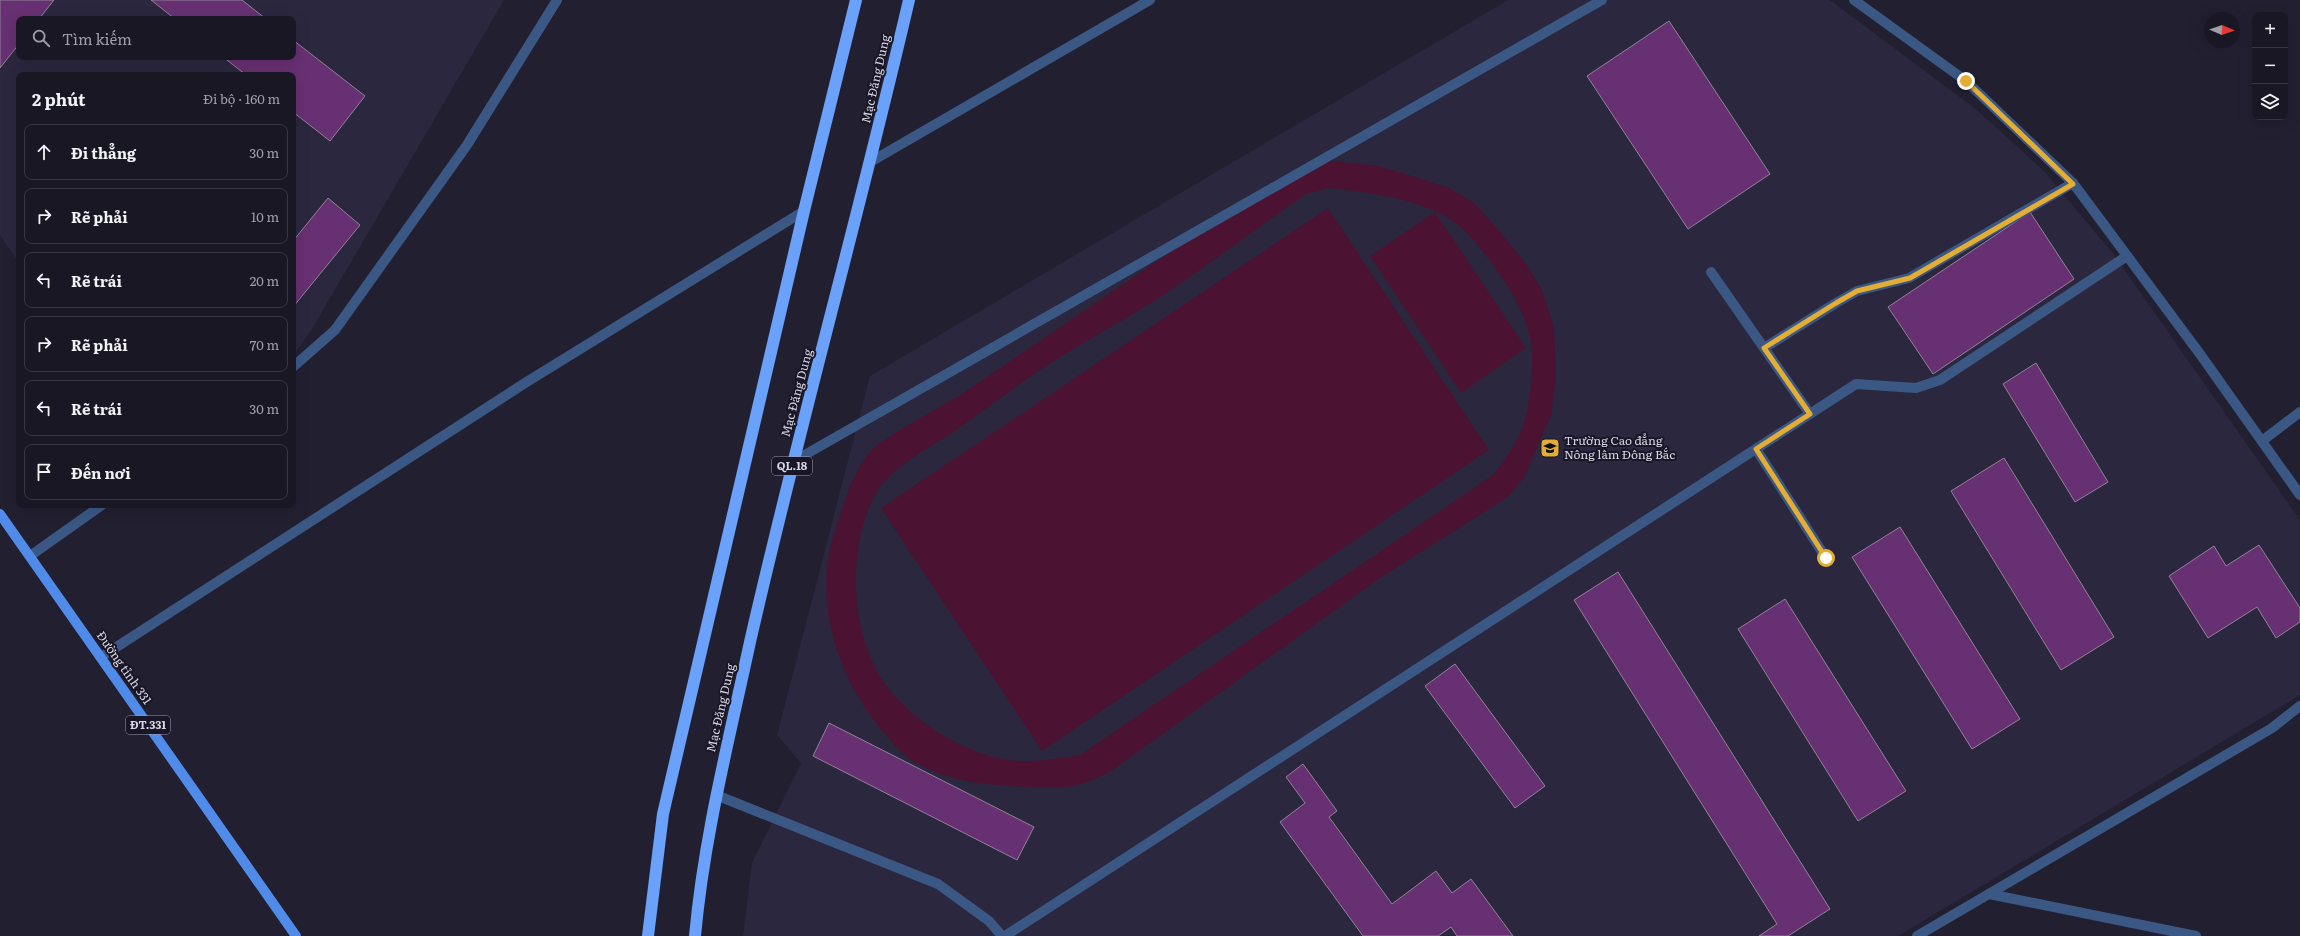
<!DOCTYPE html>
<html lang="vi">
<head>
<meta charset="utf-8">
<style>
  body { margin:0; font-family:Literata,serif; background:#272432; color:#f1f3f6 }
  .controls { position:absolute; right:12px; top:12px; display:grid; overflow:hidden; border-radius:8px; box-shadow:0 4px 16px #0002 }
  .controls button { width:36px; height:36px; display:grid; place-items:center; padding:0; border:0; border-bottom:1px solid #383642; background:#1a1725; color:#f1f3f6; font:20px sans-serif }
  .compass { position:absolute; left:2204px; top:12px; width:36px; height:36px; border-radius:50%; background:#1a1725; box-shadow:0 4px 16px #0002; rotate:92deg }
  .stop { position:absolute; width:12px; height:12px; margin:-9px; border:3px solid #e4ae35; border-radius:50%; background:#fff }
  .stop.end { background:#e4ae35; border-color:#fff; box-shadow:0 1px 4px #0008 }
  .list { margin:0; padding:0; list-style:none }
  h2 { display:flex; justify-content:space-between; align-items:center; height:52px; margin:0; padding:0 16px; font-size:17px }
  h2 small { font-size:13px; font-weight:400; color:#9f9fa7 }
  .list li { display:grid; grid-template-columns:26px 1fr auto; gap:12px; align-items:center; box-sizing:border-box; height:56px; margin:0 8px 8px; padding:0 8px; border:1px solid #383642; border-radius:8px }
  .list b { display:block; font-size:15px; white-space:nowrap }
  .list em { font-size:13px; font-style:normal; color:#9f9fa7 }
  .icon { flex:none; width:22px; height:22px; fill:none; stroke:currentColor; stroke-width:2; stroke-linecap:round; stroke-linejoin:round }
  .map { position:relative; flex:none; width:2300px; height:936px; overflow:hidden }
  .search { position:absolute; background:#1a1725; box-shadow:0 4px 16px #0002; left:16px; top:16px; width:280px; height:44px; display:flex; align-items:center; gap:10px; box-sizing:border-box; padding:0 14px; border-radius:8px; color:#9f9fa7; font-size:15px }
  .panel { position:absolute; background:#1a1725; box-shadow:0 4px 16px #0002; left:16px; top:72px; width:280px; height:436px; border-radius:8px }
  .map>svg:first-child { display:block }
  .built { fill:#2a273f; fill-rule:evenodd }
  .green { fill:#4b1331; fill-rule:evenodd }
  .building { fill:#673072; stroke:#928295 }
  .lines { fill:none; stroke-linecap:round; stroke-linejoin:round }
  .minor { stroke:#3b5885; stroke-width:10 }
  .major { stroke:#508be9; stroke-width:10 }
  .highway { stroke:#69a1fb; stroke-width:12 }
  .route { stroke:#e4ae35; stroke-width:5 }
  .labels { text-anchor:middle; stroke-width:4; stroke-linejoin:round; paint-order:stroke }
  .shield { fill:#191627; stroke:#9f9dab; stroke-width:1 }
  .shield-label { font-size:11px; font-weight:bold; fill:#d8d7e3 }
  .street-label { font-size:12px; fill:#d8d7e3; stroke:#191627 }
  .poi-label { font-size:12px; fill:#d8d7e3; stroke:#191627; text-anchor:start }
</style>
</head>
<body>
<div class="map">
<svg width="2300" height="936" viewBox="0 0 2300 936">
  <rect width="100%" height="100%" fill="#221f31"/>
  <g class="built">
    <path d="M0 0H504L312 329 293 356V75H19V263L0 235ZM19 19H293V57H19Z"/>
    <path d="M1508 0H1830L1977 110 2045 172 2114 255 2300 520V695L1898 936H743L752 863 801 763 777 735 870 376Z"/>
  </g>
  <g class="green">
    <path d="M1332 161 1379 166 1447 187 1473 202 1495 226 1524 261 1542 290 1554 327 1556 377 1551 415 1525 476 1508 497 1380 578 1114 769C1075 792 1055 789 1012 786 980 784 947 780 918 764 900 754 886 736 874 720 839 674 818 611 829 554 832 537 839 520 844 503 851 483 859 463 874 448 879 443 885 440 891 436 914 421 938 408 962 394L1276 180 1308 167ZM1329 188C1365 192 1412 198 1443 215 1465 227 1480 247 1494 266 1508 286 1521 306 1528 330 1536 354 1531 398 1524 423 1518 442 1505 459 1493 475L1080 755C1060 758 1040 762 1019 761 973 758 922 728 892 693 850 644 845 552 875 495 888 469 928 449 952 433 983 411 1013 388 1045 367 1079 344 1116 325 1151 303 1204 269 1254 230 1306 194Z"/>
    <path d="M1328 208 1489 450 1042 751 881 508Z"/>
    <path d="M1435 212 1526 348 1461 393 1370 256Z"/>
  </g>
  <g class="building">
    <path d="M0 0H54L39 19H19V44L0 68Z"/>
    <path d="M151 0H242L266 19H175Z"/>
    <path d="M1669 21 1770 174 1688 229 1587 76Z"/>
    <path d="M293 40 365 96 330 141 293 112V75H246L223 57H293Z"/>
    <path d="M328 198 360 225 293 307V241Z"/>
    <path d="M2030 212 2074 279 1933 374 1888 307Z"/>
    <path d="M2036 363 2108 482 2075 502 2003 384Z"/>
    <path d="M2004 458 2114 637 2061 670 1951 491Z"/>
    <path d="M1900 527 2020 719 1972 749 1852 557Z"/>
    <path d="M2259 545 2300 608V622L2276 638 2257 607 2208 638 2169 576 2214 546 2226 566Z"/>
    <path d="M1618 572 1830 909 1788 936H1759L1777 924 1574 600Z"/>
    <path d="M1785 599 1906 791 1858 821 1738 629Z"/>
    <path d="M1455 664 1545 786 1515 808 1425 686Z"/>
    <path d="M829 723 1034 827 1017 860 813 756Z"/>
    <path d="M1303 764 1337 811 1329 817 1392 904 1436 871 1452 893 1471 879 1513 936H1457L1451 927 1438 936H1363L1280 822 1305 803 1286 777Z"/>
  </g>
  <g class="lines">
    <g class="minor">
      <path d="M1854 0 1966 81 2073 183 2200 354 2300 495"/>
      <path d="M872 161 1150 0"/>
      <path d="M1711 272 1810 414"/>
      <path d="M1764 348 1836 303 1857 291 1909 278 2073 183"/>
      <path d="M293 367 335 330 467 145 557 0"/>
      <path d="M2262 441 2300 412"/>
      <path d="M1756 449 1826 558"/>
      <path d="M794 461 1602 0"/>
      <path d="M30 556 102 505"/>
      <path d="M101 657 525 383 804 211"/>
      <path d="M716 795 938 884 989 921 1002 936"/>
      <path d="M1989 894 2196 936"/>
      <path d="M1005 936 1856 384 1916 388 1940 380 2127 256"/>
      <path d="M1917 936 2272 728 2300 706"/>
    </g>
    <path class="major" d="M0 514 296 936"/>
    <g class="highway">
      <path d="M648 936 663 814 804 211 856 0"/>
      <path d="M695 936C704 836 729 740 750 642 799 427 859 215 909 0"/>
    </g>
  </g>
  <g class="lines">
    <path class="route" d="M1826 558 1756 449 1810 414 1764 348 1836 303 1857 291 1910 278 2073 184 1966 81"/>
  </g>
  <defs>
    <symbol id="university-square" viewBox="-11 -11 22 22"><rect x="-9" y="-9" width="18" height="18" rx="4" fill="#e4ae35" stroke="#191627"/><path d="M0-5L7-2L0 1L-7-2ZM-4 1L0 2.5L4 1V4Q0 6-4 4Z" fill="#111"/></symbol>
  </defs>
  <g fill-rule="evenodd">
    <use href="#university-square" x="1539" y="437" width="22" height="22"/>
  </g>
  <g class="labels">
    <g class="shield">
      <rect x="772" y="457" width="40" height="18" rx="3"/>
      <rect x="126" y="716" width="44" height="18" rx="3"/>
    </g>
    <g class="shield-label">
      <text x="792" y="470">QL.18</text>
      <text x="148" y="729">ĐT.331</text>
    </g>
    <g class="street-label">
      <text transform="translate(876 79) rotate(-77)" y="4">Mạc Đăng Dung</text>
      <text transform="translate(797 393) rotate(-75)" y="4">Mạc Đăng Dung</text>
      <text transform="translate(124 668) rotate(55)" y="4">Đường tỉnh 331</text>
      <text transform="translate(721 708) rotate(-77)" y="4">Mạc Đăng Dung</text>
    </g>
    <g class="poi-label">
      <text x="1564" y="445">Trường Cao đẳng<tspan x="1564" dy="14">Nông lâm Đông Bắc</tspan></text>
    </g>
  </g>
</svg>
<div class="controls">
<button>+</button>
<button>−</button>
<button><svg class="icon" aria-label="layers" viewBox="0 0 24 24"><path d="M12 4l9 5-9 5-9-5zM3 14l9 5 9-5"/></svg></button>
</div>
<svg class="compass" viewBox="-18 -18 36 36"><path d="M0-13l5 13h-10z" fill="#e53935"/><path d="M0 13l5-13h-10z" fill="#9f9fa7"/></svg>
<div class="stop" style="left:1826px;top:558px"></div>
<div class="stop end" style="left:1966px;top:81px"></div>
<div class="search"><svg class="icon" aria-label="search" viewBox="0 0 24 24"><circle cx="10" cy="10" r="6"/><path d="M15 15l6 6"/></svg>Tìm kiếm</div>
<section class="panel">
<h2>2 phút<small>Đi bộ · 160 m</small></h2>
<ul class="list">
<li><svg class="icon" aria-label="ahead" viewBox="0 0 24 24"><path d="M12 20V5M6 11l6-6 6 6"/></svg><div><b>Đi thẳng</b></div><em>30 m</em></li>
<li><svg class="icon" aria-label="right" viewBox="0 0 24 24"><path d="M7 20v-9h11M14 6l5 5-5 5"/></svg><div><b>Rẽ phải</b></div><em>10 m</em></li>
<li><svg class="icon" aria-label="left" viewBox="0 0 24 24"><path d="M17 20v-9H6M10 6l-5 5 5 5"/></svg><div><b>Rẽ trái</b></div><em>20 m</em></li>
<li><svg class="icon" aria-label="right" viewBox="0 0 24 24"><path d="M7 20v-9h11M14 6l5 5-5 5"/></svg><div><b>Rẽ phải</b></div><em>70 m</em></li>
<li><svg class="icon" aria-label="left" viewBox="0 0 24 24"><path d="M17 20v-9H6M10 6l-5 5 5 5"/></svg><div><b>Rẽ trái</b></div><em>30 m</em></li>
<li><svg class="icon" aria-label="arrive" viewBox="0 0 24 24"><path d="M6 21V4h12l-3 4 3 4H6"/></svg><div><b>Đến nơi</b></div></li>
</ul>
</section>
</div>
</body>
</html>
